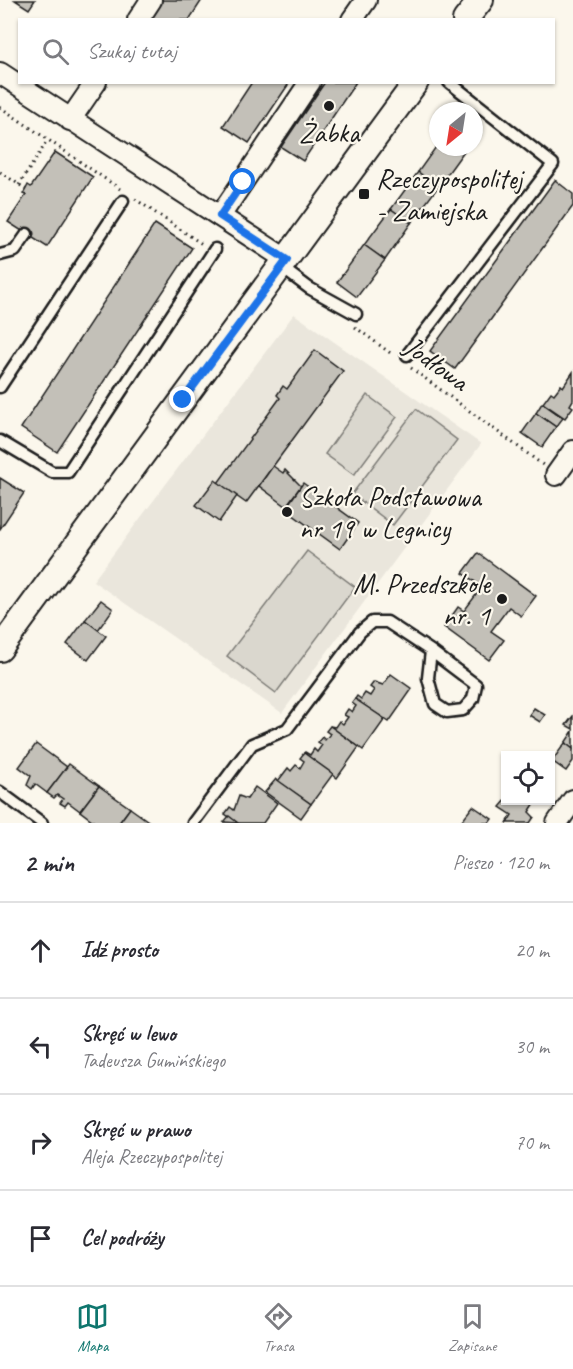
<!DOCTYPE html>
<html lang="pl">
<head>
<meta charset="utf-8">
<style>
  body { margin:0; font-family:Caveat,sans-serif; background:#f2f2f3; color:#2b2b33 }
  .controls { position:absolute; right:18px; bottom:18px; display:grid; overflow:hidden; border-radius:0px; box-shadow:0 2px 4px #0004 }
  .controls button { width:54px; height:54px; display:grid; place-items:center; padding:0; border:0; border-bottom:2px solid #e1e1e2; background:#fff; color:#2b2b33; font:30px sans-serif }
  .compass { position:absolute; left:429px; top:102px; width:54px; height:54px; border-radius:50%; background:#fff; box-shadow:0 2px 4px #0004; rotate:210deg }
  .stop { position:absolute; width:18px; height:18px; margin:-14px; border:4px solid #1a73e8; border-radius:50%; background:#fff }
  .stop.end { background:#1a73e8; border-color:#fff; box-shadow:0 2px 6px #0008 }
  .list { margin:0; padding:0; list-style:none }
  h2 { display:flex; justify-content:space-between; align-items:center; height:78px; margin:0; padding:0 24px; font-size:26px }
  h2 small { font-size:20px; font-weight:400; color:#7c7c81 }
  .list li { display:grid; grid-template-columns:39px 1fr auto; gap:18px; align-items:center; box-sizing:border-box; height:96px; padding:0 24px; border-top:2px solid #e1e1e2 }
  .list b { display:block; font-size:22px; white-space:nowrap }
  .list p { margin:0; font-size:20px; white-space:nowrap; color:#7c7c81 }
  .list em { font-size:20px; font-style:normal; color:#7c7c81 }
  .icon { flex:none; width:33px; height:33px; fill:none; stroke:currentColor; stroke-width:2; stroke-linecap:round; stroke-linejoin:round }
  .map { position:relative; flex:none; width:573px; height:823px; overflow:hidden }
  .search { position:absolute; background:#fff; box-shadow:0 2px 4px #0004; left:18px; right:18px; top:18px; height:66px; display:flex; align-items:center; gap:15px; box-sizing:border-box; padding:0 21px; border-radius:0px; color:#7c7c81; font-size:22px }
  .sheet { height:462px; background:#fff }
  nav { display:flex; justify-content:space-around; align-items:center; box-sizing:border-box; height:84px; border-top:2px solid #e1e1e2; background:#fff; font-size:16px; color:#7c7c81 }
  nav a { display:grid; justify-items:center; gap:3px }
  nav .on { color:#0f766e }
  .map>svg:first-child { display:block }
  .built { fill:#eae6dc }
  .green { fill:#dad7ce; stroke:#7b7a75; stroke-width:1.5 }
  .building { fill:#c3c0b8; stroke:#1c1c1c; stroke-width:1.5 }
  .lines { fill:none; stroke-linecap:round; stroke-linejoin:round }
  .service-casing { stroke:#1c1c1c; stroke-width:15 }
  .minor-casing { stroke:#1c1c1c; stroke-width:24 }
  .tertiary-casing { stroke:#1c1c1c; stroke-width:28 }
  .path { stroke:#1c1c1c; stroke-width:3; stroke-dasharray:1.5 4.5; stroke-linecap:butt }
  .service { stroke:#fbf7ec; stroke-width:10 }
  .minor { stroke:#fbf7ec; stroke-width:20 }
  .tertiary { stroke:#fbf7ec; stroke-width:24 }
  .route { stroke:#1a73e8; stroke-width:8 }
  .poi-dot { fill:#1c1c1c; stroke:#fbf7ec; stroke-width:2 }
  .labels { text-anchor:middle; stroke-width:4.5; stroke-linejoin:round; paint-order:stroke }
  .poi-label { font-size:28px; fill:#1c1c1c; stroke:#fbf7ec; text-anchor:start }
  .street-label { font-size:28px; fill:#1c1c1c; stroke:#fbf7ec }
</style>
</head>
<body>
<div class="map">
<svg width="573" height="823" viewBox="0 0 573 823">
  <rect width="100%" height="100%" fill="#fbf7ec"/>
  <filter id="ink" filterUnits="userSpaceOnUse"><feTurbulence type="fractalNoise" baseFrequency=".0167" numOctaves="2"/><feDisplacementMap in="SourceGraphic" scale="12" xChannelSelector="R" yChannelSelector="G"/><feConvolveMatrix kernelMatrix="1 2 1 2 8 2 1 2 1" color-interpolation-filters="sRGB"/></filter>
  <g filter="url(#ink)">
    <path class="built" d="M294 314 481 444 282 713 93 581Z"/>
    <g class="green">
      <path d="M367 395 397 417 354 475 325 454Z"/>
      <path d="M416 409 457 440 393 525 352 494Z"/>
      <path d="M307 551 355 587 276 693 227 656Z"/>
    </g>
    <g class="building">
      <path d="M15 0H35L29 9Z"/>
      <path d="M161 0H202L189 20H148Z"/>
      <path d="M252 82H290L249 143 223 126Z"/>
      <path d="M325 82H356L303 161 281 147Z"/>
      <path d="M438 144V147H460L464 151 438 187 418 172Z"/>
      <path d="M55 152 93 177 47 247 8 222 26 195 23 194 26 189 28 185 31 187Z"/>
      <path d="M418 172 438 187 411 223 391 209Z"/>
      <path d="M555 180 573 194V206L455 369 430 351Z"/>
      <path d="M391 209 411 223 385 260 364 245Z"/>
      <path d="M155 224 192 248 57 452 21 428Z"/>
      <path d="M364 245 385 260 357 297 337 282Z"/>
      <path d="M315 350 343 371 246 503 218 483 280 398 277 395 283 386 287 389Z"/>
      <path d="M573 372V400L570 405 573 407 565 418 543 403 551 392 554 394 561 385 563 387Z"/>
      <path d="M542 403 563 418 556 427 536 413Z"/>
      <path d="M536 413 556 427 542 447 522 433Z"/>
      <path d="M273 466 283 473 285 470 301 486 286 506 259 486Z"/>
      <path d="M0 478 24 493 0 529Z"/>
      <path d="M215 480 237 496 219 522 196 505Z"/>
      <path d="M303 483 358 523 340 549 285 509Z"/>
      <path d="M478 553 536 596 521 616 509 607 491 631 504 640 489 660 444 627 458 607 464 611 482 587 463 573Z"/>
      <path d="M101 600 113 609 98 630 85 620Z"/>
      <path d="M85 620 106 636 88 660 67 644Z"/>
      <path d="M391 674 412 689 389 722 355 699 357 696 361 699 365 693 370 696 374 690 370 687 374 682 383 685Z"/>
      <path d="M355 699 385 719 363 750 330 726 335 727 339 721 343 724 348 717 344 715 348 709 352 712 356 706 352 703Z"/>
      <path d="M534 708 545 715 540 722 529 715Z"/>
      <path d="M573 716V729L566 725Z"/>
      <path d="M330 726 359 747 337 778 304 753 305 752 310 755 314 749 317 752 322 745 318 742 322 737 325 740 330 734 326 731Z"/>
      <path d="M573 731V749L565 743Z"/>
      <path d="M565 743 573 749V761L566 771 552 761Z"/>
      <path d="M36 744 67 767 47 793 35 784 32 789 27 785 31 776 19 767Z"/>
      <path d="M304 753 333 774 311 804 278 781 288 768 291 771 296 765 300 768 304 761 300 758Z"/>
      <path d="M69 764 99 786 80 811 68 802 65 806 60 803 63 799 57 795 54 798 47 793Z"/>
      <path d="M276 779 311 804 301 818 265 792Z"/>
      <path d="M99 786 130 808 119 823H92L93 821 80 811Z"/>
      <path d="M255 787 277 803 263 823H238L225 814 230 807 234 810 239 796 247 799Z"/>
      <path d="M506 800H537L529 812 534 817 530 823H507L512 815 500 807Z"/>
      <path d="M473 806 492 819 489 823H466L462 820Z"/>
      <path d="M130 808 151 823H119Z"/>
      <path d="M229 816 238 823 224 822Z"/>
    </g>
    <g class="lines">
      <defs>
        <g id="service">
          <path d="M0 255 15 251 27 234"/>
          <path d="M281 267 309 288 356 314"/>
          <path d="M407 355 553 164 449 82"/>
          <path d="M0 387 123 201"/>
          <path d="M0 441 52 472H68L215 249"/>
          <path d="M0 792 42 823"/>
          <path d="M193 823 252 744 287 729 360 632 372 622H387L431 651 428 678 435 704 447 712 463 710 473 699 476 685 431 651"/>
        </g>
        <g id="minor">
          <path d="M138 20 151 0"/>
          <path d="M352 20 366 0"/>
          <path d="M0 73 287 260"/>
          <path d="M70 120 96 82"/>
          <path d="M220 216 310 82"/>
          <path d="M556 475 573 451"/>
          <path d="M557 823 573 800"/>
        </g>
        <g id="tertiary">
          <path d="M465 20 481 0"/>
          <path d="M0 649 416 82"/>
        </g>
      </defs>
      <use href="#service" class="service-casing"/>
      <use href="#minor" class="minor-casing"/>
      <use href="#tertiary" class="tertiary-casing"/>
      <g class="path">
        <path d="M0 107 120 189"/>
        <path d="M0 172 26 189"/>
        <path d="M19 185 48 140"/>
        <path d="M135 199 202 244"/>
        <path d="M355 327 393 355"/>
        <path d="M411 368 543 465"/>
      </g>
      <use href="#service" class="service"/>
      <use href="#minor" class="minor"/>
      <use href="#tertiary" class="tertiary"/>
    </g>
  </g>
  <g class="lines" filter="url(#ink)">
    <path class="route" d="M183 400 287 260 220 216 243 182"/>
  </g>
  <g class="poi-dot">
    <circle cx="329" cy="106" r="6"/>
    <rect x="358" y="188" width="12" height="12" rx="3"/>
    <circle cx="287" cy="512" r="6"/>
    <circle cx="502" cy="599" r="6"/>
  </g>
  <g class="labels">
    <g class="poi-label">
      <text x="329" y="142" text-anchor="middle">Żabka</text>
      <text x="376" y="188">Rzeczypospolitej<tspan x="376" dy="32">- Zamiejska</tspan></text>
      <text x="299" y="506">Szkoła Podstawowa<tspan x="299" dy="32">nr 19 w Legnicy</tspan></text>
      <text x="490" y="593" text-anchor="end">M. Przedszkole<tspan x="490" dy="32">nr. 1</tspan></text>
    </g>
    <g class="street-label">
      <text transform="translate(437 363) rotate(36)" y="10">Jodłowa</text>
    </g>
  </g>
</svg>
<div class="controls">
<button><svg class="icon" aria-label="locate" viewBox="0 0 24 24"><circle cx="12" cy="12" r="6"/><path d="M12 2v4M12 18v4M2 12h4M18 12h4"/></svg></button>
</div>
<svg class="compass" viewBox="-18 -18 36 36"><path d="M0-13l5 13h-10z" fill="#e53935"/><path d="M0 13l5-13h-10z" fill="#7c7c81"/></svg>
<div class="stop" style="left:243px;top:182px"></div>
<div class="stop end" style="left:183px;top:400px"></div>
<div class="search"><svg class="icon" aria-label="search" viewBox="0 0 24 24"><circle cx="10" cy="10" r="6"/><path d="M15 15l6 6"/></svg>Szukaj tutaj</div>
</div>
<section class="sheet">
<h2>2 min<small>Pieszo · 120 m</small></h2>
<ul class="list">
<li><svg class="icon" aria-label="ahead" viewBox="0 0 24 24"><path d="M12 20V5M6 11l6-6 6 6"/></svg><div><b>Idź prosto</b></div><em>20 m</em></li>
<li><svg class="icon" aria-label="left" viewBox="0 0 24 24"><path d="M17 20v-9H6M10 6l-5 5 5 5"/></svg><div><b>Skręć w lewo</b><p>Tadeusza Gumińskiego</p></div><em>30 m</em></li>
<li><svg class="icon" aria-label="right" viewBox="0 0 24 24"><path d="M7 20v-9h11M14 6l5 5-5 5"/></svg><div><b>Skręć w prawo</b><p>Aleja Rzeczypospolitej</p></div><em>70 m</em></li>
<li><svg class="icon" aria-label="arrive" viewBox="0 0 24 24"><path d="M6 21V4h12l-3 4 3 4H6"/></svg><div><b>Cel podróży</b></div></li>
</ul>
</section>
<nav>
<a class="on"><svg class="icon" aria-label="map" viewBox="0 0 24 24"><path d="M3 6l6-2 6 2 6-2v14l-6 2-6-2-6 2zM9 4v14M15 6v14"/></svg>Mapa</a>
<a><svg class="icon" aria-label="directions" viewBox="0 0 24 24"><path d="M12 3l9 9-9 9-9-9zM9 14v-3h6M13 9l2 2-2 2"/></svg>Trasa</a>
<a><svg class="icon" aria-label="saved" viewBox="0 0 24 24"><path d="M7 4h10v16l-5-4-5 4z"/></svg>Zapisane</a>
</nav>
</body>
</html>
